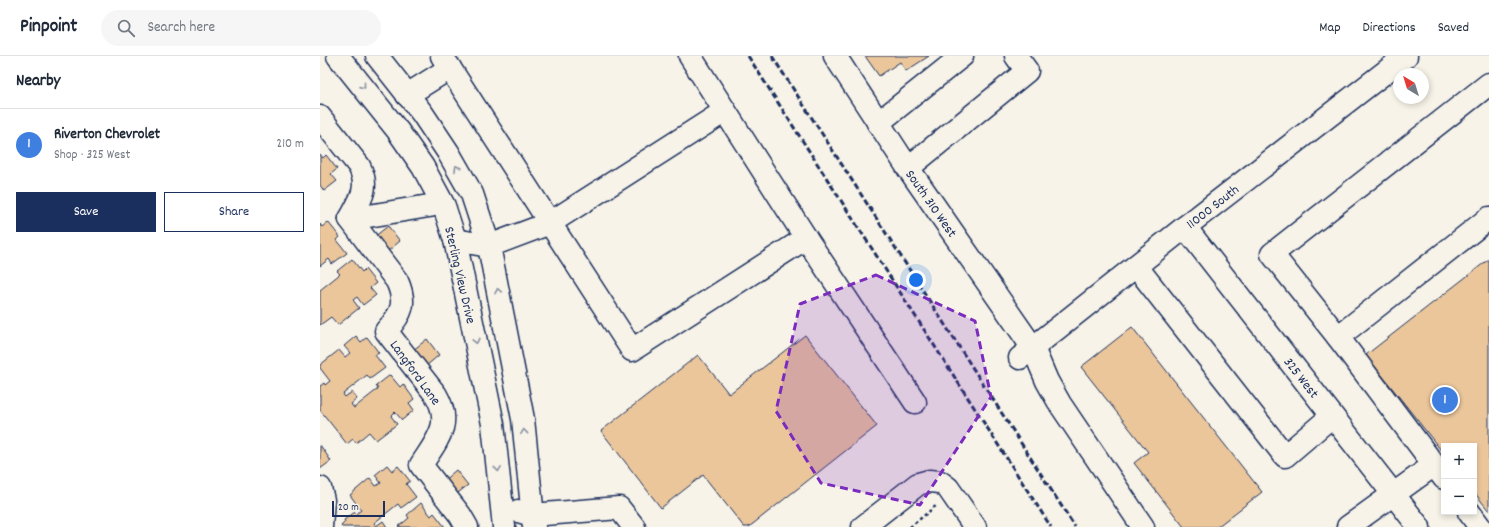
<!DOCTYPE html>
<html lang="en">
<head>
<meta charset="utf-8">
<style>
  body { margin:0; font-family:Dekko,sans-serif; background:#f6f6f7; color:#1f2937 }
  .controls { position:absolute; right:12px; bottom:12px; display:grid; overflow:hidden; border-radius:0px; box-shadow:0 2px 6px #0003 }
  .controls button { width:36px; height:36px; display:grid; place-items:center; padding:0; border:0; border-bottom:1px solid #e0e1e3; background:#fff; color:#1f2937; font:20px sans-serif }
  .compass { position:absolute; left:1073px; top:12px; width:36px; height:36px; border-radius:50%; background:#fff; box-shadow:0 2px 6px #0003; rotate:322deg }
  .scale { position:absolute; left:12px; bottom:10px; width:53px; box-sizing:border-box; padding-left:4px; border:2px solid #1b2f5e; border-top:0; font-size:11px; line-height:14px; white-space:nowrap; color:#1b2f5e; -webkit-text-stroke:3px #f7f3e8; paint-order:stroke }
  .you { position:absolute; left:596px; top:224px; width:14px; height:14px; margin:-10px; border:3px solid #fff; border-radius:50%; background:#1a73e8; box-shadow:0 0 0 6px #1a73e833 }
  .badge { display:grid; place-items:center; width:26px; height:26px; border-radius:50%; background:#1b2f5e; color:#fff; font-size:13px; font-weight:700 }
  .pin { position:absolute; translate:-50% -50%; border:2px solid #fff; box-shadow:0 1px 4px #0006 }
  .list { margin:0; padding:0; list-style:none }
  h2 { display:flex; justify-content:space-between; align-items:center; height:52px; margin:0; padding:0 16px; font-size:17px }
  h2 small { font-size:13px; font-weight:400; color:#747a83 }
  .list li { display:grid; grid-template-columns:26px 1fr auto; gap:12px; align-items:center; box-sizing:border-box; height:72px; padding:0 16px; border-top:1px solid #e0e1e3 }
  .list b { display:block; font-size:15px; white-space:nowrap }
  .list p { margin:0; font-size:13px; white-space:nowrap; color:#747a83 }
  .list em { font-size:13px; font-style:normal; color:#747a83 }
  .actions { display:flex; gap:8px; padding:12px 16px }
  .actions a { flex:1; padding:9px 0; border:1px solid #1b2f5e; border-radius:0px; text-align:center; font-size:14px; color:#1b2f5e }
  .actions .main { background:#1b2f5e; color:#fff }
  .icon { flex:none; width:22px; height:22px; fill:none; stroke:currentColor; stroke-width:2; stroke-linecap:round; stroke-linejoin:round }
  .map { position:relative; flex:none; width:1169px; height:471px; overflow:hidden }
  header { display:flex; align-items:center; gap:24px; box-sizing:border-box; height:56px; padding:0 20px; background:#fff; border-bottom:1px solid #e0e1e3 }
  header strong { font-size:19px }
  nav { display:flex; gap:22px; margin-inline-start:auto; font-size:14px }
  .search { width:280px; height:36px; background:#f6f6f7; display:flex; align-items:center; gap:10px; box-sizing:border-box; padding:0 14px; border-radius:22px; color:#747a83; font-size:15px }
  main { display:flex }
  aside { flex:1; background:#fff }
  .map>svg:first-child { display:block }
  .building { fill:#ebc69b; stroke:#1b2f5e }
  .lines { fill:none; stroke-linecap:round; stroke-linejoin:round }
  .minor-casing { stroke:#1b2f5e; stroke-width:25 }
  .path { stroke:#1b2f5e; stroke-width:2.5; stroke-dasharray:3 3; stroke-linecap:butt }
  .minor { stroke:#f7f3e8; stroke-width:22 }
  .rail { stroke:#1b2f5e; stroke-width:3; stroke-dasharray:6 3; stroke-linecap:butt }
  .oneway { stroke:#8991a3 }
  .marked { fill:#7b2cbf; fill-opacity:0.2; stroke:#7b2cbf; stroke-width:3; stroke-dasharray:8 5; stroke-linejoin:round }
  .labels { text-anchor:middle; stroke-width:4; stroke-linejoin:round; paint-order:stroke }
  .street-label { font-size:14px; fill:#1b2f5e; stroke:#f7f3e8 }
</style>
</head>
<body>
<header>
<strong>Pinpoint</strong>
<div class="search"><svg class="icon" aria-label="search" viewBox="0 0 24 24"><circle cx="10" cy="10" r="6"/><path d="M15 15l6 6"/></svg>Search here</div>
<nav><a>Map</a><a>Directions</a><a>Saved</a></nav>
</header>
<main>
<aside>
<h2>Nearby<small></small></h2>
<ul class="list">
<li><span class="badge" style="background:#3f7fe0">1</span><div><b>Riverton Chevrolet</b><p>Shop · 325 West</p></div><em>210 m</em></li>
</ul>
<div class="actions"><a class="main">Save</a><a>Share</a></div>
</aside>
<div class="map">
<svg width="1169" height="471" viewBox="0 0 1169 471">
  <rect width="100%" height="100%" fill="#f7f3e8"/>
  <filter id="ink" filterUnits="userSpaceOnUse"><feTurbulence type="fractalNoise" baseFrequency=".025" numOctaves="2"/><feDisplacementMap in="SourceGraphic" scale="8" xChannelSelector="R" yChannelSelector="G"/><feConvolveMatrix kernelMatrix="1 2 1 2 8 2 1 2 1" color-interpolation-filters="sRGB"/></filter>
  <g filter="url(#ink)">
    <g class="building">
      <path d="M545 0H609L586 15 580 6 559 20Z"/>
      <path d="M0 98 3 102 6 99 17 113 11 118 17 125 4 135 0 129Z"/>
      <path d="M8 166 20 181 17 184 27 197 12 208 9 203 0 210V168L2 171Z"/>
      <path d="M68 170 80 185 67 196 54 181Z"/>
      <path d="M32 203 42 216 45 213 56 227 50 232 56 239 43 249 37 241 33 244 39 252 18 269 11 261 0 269V234L20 218 17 215Z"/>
      <path d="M1169 203V455L1154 436V390H1124V398L1046 299Z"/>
      <path d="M812 271 942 436 897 471H864L814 407 828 396 761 311Z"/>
      <path d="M485 279 557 370 429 471H424L383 419 341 452 281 375 378 299 409 338Z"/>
      <path d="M36 280 41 286 47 281 59 297 55 299 65 312 50 323 47 319 23 338 25 341 32 336 37 343 31 348 34 352 58 333 56 330 70 319 80 331 83 328 94 343 89 347 94 354 82 364 75 356 71 360 77 368 56 384 49 376 36 387 33 383 27 388 0 354V330L4 327 5 329 10 325 0 312V309L19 294 25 301 30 297 24 290Z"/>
      <path d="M107 283 119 299 105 311 92 295Z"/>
      <path d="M0 389 11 405 0 413Z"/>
      <path d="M67 409 72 415 78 410 90 425 86 428 96 441 81 452 78 448 54 467 56 470 63 465 67 471H22L21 470 25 466 24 464 35 456 36 458 41 454 30 439 50 422 56 430 61 427 55 419Z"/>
      <path d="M136 414 148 429 134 440 122 426Z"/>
      <path d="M101 447 111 460 114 457 125 471H78L89 462 87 459Z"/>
    </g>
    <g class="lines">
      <defs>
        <g id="minor">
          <path d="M18 0 78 75 103 111 124 150 135 184 173 368 184 471"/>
          <path d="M57 0 102 57 128 96 152 138 169 190 203 363 214 471"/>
          <path d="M122 0 312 294 486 182"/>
          <path d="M370 0 405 55"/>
          <path d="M515 0 588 112 713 292 727 325 740 348 823 471"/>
          <path d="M87 39 130 12"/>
          <path d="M0 61 39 110C50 131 41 143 30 163L77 225C87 247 82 258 66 275L116 339C133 368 117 384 101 409L140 459 147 471"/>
          <path d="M558 67 642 0"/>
          <path d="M588 112 707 15 696 0"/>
          <path d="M30 163 109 150 122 147"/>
          <path d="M865 171 1099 471"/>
          <path d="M135 184 169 190 230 167 405 55 486 182 595 346"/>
          <path d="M816 210 965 400 1012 360"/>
          <path d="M1018 281 1169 162"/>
          <path d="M700 302 865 171 1086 0"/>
          <path d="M1124 422 1018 281 952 198 1169 28"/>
          <path d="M0 432 3 444 1 471"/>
          <path d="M198 455 212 459 299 452 314 471"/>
          <path d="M1149 456 1160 471"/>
          <path d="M543 471 598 428 609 425 620 426 628 432 655 471"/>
          <path d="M1028 471 1114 409"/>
        </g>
      </defs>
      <use href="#minor" class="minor-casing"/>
      <path class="path" d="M590 471 617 449"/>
      <use href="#minor" class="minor"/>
      <g class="rail">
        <path d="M428 0 731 471"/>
        <path d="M452 0 755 471"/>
      </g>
    </g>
    <defs><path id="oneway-chevron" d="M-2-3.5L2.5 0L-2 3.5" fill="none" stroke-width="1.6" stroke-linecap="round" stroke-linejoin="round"/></defs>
    <g class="oneway">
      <use href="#oneway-chevron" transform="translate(43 30) rotate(51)"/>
      <use href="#oneway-chevron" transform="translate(137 112) rotate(-119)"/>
      <use href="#oneway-chevron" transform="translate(178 235) rotate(-101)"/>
      <use href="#oneway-chevron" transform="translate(156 285) rotate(78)"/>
      <use href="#oneway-chevron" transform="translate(204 376) rotate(-96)"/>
      <use href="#oneway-chevron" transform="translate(178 413) rotate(84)"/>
    </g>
  </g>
  <path class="marked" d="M556 219 655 265 671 341 600 449 501 427 456 355 480 248Z"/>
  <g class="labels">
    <g class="street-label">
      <text transform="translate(612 147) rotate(55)" y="5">South 310 West</text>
      <text transform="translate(892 150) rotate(-38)" y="5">11000 South</text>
      <text transform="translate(141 219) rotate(77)" y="5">Sterling View Drive</text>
      <text transform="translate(96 316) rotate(54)" y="5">Langford Lane</text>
      <text transform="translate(982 321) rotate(52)" y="5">325 West</text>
    </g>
  </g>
</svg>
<div class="controls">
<button>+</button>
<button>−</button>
</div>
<svg class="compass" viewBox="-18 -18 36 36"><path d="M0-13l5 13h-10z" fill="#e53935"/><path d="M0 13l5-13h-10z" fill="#747a83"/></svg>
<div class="scale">20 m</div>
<div class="you"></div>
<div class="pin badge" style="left:1125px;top:344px;background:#3f7fe0">1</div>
</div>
</main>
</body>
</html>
